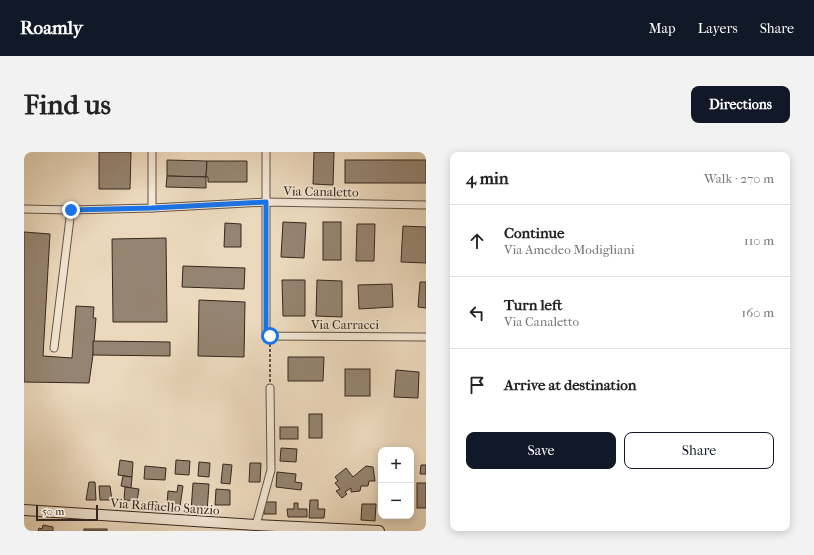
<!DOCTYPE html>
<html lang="en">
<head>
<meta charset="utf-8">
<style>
  body { margin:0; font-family:"IM FELL French Canon",serif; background:#f2f2f2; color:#222 }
  .controls { position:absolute; right:12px; bottom:12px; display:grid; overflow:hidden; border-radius:8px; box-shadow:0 2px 10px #0003 }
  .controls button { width:36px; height:36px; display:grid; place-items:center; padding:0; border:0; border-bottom:1px solid #e0e0e0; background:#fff; color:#222; font:20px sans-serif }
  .scale { position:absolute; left:12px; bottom:10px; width:62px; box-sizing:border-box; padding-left:4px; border:2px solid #36271f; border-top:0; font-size:11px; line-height:14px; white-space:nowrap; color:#36271f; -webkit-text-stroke:3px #f3e6d4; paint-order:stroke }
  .stop { position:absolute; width:12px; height:12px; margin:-9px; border:3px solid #1a73e8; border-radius:50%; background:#fff }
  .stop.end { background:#1a73e8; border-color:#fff; box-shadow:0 1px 4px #0008 }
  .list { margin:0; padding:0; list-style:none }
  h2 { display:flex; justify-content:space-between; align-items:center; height:52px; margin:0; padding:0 16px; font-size:17px }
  h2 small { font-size:13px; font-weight:400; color:#767676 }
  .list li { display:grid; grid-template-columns:26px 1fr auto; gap:12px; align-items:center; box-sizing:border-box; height:72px; padding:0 16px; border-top:1px solid #e0e0e0 }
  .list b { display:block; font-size:15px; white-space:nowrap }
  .list p { margin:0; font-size:13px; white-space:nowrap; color:#767676 }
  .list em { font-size:13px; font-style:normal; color:#767676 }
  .actions { display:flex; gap:8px; padding:12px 16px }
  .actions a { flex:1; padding:9px 0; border:1px solid #111827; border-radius:8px; text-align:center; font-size:14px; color:#111827 }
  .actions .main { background:#111827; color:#fff }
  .icon { flex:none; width:22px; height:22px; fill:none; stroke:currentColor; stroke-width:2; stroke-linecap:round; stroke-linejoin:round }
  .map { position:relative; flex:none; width:402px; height:379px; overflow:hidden; border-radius:8px }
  header { display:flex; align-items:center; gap:24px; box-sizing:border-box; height:56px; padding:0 20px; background:#111827; color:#fff }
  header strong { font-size:19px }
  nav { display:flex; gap:22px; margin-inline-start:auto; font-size:14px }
  .intro { display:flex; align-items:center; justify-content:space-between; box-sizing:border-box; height:96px; padding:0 24px }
  h1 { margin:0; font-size:28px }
  .button { padding:10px 18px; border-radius:8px; background:#111827; color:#fff; font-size:14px; font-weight:700 }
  main { display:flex; gap:24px; padding:0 24px }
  aside { flex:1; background:#fff; border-radius:8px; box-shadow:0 2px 10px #0003 }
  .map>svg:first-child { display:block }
  .building { fill:#958471; stroke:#36271f }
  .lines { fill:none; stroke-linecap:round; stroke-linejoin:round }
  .street-casing { stroke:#645446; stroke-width:9 }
  .secondary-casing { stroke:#36271f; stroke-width:12 }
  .path { stroke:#36271f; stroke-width:1.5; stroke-dasharray:3 2; stroke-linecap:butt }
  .street { stroke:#f3e6d4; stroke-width:7 }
  .secondary { stroke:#f3e6d4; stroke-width:10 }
  .route { stroke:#1a73e8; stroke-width:5 }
  .labels { text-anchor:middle; stroke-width:3.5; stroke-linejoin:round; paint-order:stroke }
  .street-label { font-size:13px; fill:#36271f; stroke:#f3e6d4 }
</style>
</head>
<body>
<header>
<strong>Roamly</strong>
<nav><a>Map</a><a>Layers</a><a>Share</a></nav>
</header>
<div class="intro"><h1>Find us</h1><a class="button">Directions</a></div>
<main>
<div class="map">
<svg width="402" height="379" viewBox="0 0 402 379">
  <rect width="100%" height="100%" fill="#ecd9bd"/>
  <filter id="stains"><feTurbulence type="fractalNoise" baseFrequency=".005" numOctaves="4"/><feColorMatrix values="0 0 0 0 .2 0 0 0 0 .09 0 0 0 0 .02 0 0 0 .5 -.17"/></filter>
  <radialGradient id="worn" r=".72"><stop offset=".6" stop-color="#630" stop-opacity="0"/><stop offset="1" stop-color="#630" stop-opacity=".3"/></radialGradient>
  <g class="building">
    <path d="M75 0H107L106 37H75Z"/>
    <path d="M290 0H310L309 33 289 32Z"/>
    <path d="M143 8 183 9 182 25 143 24Z"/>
    <rect x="321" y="8" width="81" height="23"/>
    <path d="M183 9H223V30H184V25H182Z"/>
    <path d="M143 24 182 25V36L142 35Z"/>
    <path d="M259 70 282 71 280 106 257 105Z"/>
    <rect x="299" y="70" width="18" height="38"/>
    <path d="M201 71 217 72V95H200Z"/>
    <path d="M333 72H351L350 109H332Z"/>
    <path d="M379 74 402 75V111L377 110Z"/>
    <path d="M0 80 26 82 19 204 48 206 52 154 70 155 69 166H72L69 203 65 231 0 230Z"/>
    <path d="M142 86 143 170H89L88 87Z"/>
    <path d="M159 114 221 116 220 137 158 135Z"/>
    <path d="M258 128H281V164H259Z"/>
    <path d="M293 128 318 129V165L292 164Z"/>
    <path d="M396 130H402V156L394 155Z"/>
    <path d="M368 132 369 155 335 157 334 133Z"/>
    <path d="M175 148 221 150 220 205 174 204Z"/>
    <path d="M69 189 146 190V204L69 203Z"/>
    <path d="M264 205H300L299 229H264Z"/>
    <rect x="321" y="217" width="25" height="27"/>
    <path d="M372 218 395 220 394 246 370 245Z"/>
    <rect x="285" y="262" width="13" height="24"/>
    <rect x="256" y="275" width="18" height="12"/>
    <path d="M257 296 273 297 272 310 256 309Z"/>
    <path d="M96 308 109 310 108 325 94 323Z"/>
    <path d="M152 308 166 309 165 323 151 322Z"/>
    <path d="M175 310 186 311 185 325 174 324Z"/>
    <path d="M226 311H237L236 330H225Z"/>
    <path d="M199 312 208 313 206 332 197 331Z"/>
    <path d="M397 313H402V322H396Z"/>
    <path d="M121 314 142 316 141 328 120 327Z"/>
    <path d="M342 314 349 315 351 329H345L344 334H337L336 339 327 340V336L321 340 323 342 318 346 312 339 316 337 311 331 314 329 311 325 322 316 329 325Z"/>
    <path d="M253 320 272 322 271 330 278 331 277 338 252 335Z"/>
    <path d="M99 324 108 325 107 336 97 334Z"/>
    <path d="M65 330H71L72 348H62Z"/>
    <path d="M169 331 185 332 183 360 167 359Z"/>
    <rect x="393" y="331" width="9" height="25"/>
    <path d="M154 333 159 334 156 354 143 352 144 339 153 340Z"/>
    <path d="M75 334H86L88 348H76Z"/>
    <path d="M101 335 115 337 113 349 100 348Z"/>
    <path d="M192 337 206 338V353H191Z"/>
    <path d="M286 348H294V357H301L300 366H285Z"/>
    <rect x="240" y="350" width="12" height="12"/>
    <path d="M270 351H274V357H283V365H264L263 357H270Z"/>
    <path d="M338 352H352L351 369 337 368Z"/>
    <path d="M19 373 29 375V379H14L15 376 18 377Z"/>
    <rect x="60" y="377" width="23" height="2"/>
  </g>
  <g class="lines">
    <defs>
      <g id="street">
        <path d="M242 0V180L246 184 402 185"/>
        <path d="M128 56V0"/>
        <path d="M0 57 47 58 128 56 242 50 402 53"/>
        <path d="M30 196 47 58"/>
        <path d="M232 373 247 318 246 236"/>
      </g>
      <path id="secondary" d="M0 358 232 373 355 379"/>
    </defs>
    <use href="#street" class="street-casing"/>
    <use href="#secondary" class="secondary-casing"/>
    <path class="path" d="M246 230V191"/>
    <use href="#street" class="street"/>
    <use href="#secondary" class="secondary"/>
  </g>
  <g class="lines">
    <path class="route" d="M47 58 128 56 242 50V180L246 184"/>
  </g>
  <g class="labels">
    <g class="street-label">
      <text transform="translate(297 39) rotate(1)" y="5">Via Canaletto</text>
      <text x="321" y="177">Via Carracci</text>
      <text transform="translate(141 354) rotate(4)" y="5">Via Raffaello Sanzio</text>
    </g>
  </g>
  <rect width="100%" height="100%" filter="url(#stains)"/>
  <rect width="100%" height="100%" fill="url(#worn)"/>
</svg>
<div class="controls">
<button>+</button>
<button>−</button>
</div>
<div class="scale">50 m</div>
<div class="stop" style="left:246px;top:184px"></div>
<div class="stop end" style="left:47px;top:58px"></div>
</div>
<aside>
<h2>4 min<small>Walk · 270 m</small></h2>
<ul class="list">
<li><svg class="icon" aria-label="ahead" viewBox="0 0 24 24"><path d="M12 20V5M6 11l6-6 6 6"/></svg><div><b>Continue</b><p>Via Amedeo Modigliani</p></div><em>110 m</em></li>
<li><svg class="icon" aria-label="left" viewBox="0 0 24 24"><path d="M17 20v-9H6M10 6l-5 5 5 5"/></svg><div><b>Turn left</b><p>Via Canaletto</p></div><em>160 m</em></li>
<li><svg class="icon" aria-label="arrive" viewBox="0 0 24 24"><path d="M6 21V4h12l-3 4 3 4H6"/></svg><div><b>Arrive at destination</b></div></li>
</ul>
<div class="actions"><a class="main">Save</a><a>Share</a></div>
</aside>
</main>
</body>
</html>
